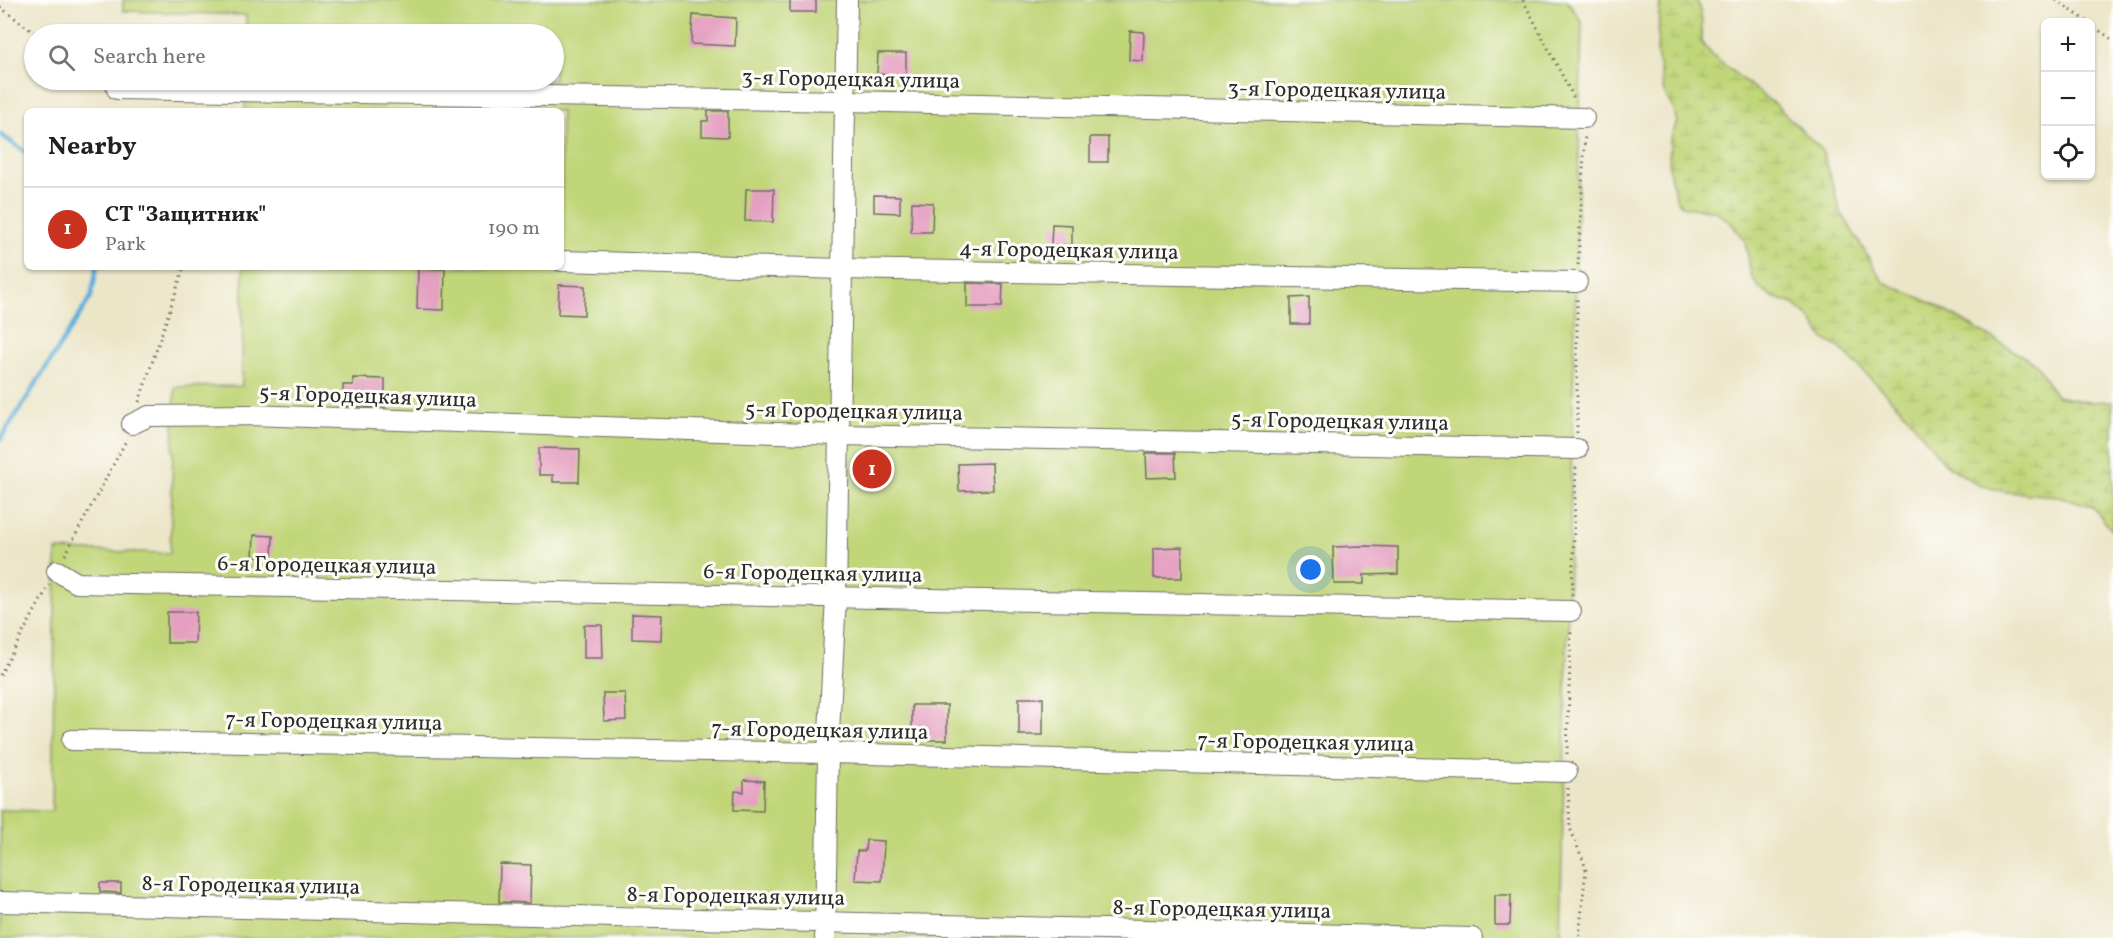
<!DOCTYPE html>
<html lang="en">
<head>
<meta charset="utf-8">
<style>
  body { margin:0; font-family:Vollkorn,serif; background:#f6f6f6; color:#202124 }
  .controls { position:absolute; right:18px; top:18px; display:grid; overflow:hidden; border-radius:9px; box-shadow:0 2px 4px #0004 }
  .controls button { width:54px; height:54px; display:grid; place-items:center; padding:0; border:0; border-bottom:2px solid #e0e0e0; background:#fff; color:#202124; font:30px sans-serif }
  .you { position:absolute; left:1311px; top:570px; width:21px; height:21px; margin:-15px; border:4px solid #fff; border-radius:50%; background:#1a73e8; box-shadow:0 0 0 9px #1a73e833 }
  .badge { display:grid; place-items:center; width:39px; height:39px; border-radius:50%; background:#c8321e; color:#fff; font-size:20px; font-weight:700 }
  .pin { position:absolute; translate:-50% -50%; border:3px solid #fff; box-shadow:0 2px 6px #0006 }
  .list { margin:0; padding:0; list-style:none }
  h2 { display:flex; justify-content:space-between; align-items:center; height:78px; margin:0; padding:0 24px; font-size:26px }
  h2 small { font-size:20px; font-weight:400; color:#757577 }
  .list li { display:grid; grid-template-columns:39px 1fr auto; gap:18px; align-items:center; box-sizing:border-box; height:84px; padding:0 24px; border-top:2px solid #e0e0e0 }
  .list b { display:block; font-size:22px; white-space:nowrap }
  .list p { margin:0; font-size:20px; white-space:nowrap; color:#757577 }
  .list em { font-size:20px; font-style:normal; color:#757577 }
  .icon { flex:none; width:33px; height:33px; fill:none; stroke:currentColor; stroke-width:2; stroke-linecap:round; stroke-linejoin:round }
  .map { position:relative; flex:none; width:2113px; height:938px; overflow:hidden }
  .search { position:absolute; background:#fff; box-shadow:0 2px 4px #0004; left:24px; top:24px; width:540px; height:66px; display:flex; align-items:center; gap:15px; box-sizing:border-box; padding:0 21px; border-radius:33px; color:#757577; font-size:22px }
  .panel { position:absolute; background:#fff; box-shadow:0 2px 4px #0004; left:24px; top:108px; width:540px; height:162px; border-radius:9px }
  .map>svg:first-child { display:block }
  .green { fill:#c1d679; stroke:#768052; stroke-width:1.5 }
  .wetland { fill:url(#wetland-marsh); stroke:#768052; stroke-width:1.5 }
  .lines { fill:none; stroke-linecap:round; stroke-linejoin:round }
  .stream { stroke:#5daed8; stroke-width:4.5 }
  .building { fill:#e59fc1 }
  .minor-casing { stroke:#6f6c62; stroke-width:22 }
  .path { stroke:#6f6c62; stroke-width:3; stroke-dasharray:1.5 4.5; stroke-linecap:butt }
  .minor { stroke:#fff; stroke-width:20 }
  .labels { text-anchor:middle; stroke-width:6; stroke-linejoin:round; paint-order:stroke }
  .street-label { font-size:22px; fill:#2b2b2b; stroke:#fdfcf7 }
</style>
</head>
<body>
<div class="map">
<svg width="2113" height="938" viewBox="0 0 2113 938">
  <defs>
    <pattern id="wetland-marsh" width="20" height="14" patternUnits="userSpaceOnUse" patternTransform="scale(1.5)"><rect width="20" height="14" fill="#c1d679"/><path d="M1 5h8M5 5V1M11 12h8M15 12V8" fill="none" stroke="#a6b869"/></pattern>
  </defs>
  <rect width="100%" height="100%" fill="#fdfcf7"/>
  <filter id="ink" filterUnits="userSpaceOnUse"><feTurbulence type="fractalNoise" baseFrequency=".0167" numOctaves="2"/><feDisplacementMap in="SourceGraphic" scale="12" xChannelSelector="R" yChannelSelector="G"/><feConvolveMatrix kernelMatrix="1 2 1 2 8 2 1 2 1" color-interpolation-filters="sRGB"/></filter>
  <filter id="wash" filterUnits="userSpaceOnUse"><feTurbulence type="fractalNoise" baseFrequency=".008" numOctaves="4" result="noise"/><feDisplacementMap in="SourceGraphic" scale="24" xChannelSelector="R" yChannelSelector="G"/><feGaussianBlur stdDeviation="1.35" result="paint"/><feColorMatrix in="noise" values="0 0 0 0 0 0 0 0 0 0 0 0 0 0 0 0 0 1.4 0 .05"/><feComposite in="paint" operator="in"/></filter>
  <g filter="url(#wash)">
    <rect width="100%" height="100%" fill="#ece6c9"/>
    <path class="green" d="M123 0H1567L1582 22 1560 938H0V810L52 811 56 550 170 553 175 387 242 386 243 267H561V111H245L246 80H554V34H246V15L123 11Z"/>
    <path class="wetland" d="M1660 0H1697L1702 19 1701 42 1715 58 1778 107 1822 150 1841 212 1883 282 1936 305 2036 364 2056 396 2088 402 2113 401V532L2092 506 2058 496 2007 492 1978 485 1945 464 1906 414 1840 348 1824 339 1810 318 1794 304 1773 297 1759 288 1751 275 1745 241 1731 223 1715 211 1685 207 1677 201 1669 170 1670 140 1677 122 1674 110 1664 93 1657 52Z"/>
    <g class="lines">
      <g class="stream">
        <path d="M0 134 27 153"/>
        <path d="M0 440 91 297 97 267"/>
      </g>
    </g>
    <g id="blocks">
      <g class="building">
        <rect x="790" y="0" width="26" height="12"/>
        <path d="M693 15 736 18 735 46 691 44Z"/>
        <path d="M1130 31 1144 32 1143 61 1129 60Z"/>
        <path d="M878 53H906V75L877 74Z"/>
        <path d="M708 111H728V137L702 136V121H708Z"/>
        <rect x="1090" y="137" width="18" height="25"/>
        <path d="M746 189H774L773 222 745 221Z"/>
        <path d="M874 195 900 196V213L874 212Z"/>
        <path d="M912 202 933 203 932 232H911Z"/>
        <path d="M1052 224 1072 225V245H1051Z"/>
        <path d="M418 268 445 269 444 310 417 309Z"/>
        <path d="M967 283 1003 284 1002 307H967Z"/>
        <path d="M559 285 585 286 584 315 558 314Z"/>
        <path d="M1309 297V324H1291V298Z"/>
        <path d="M353 378 385 379V408L343 406V385H353Z"/>
        <path d="M539 448 580 449 579 482H553V475H539Z"/>
        <path d="M1146 453H1175L1176 477 1147 478Z"/>
        <path d="M992 463 993 490 959 491 958 464Z"/>
        <path d="M254 535 273 536 272 557H253Z"/>
        <path d="M1363 546 1398 547V574L1364 575V584H1334L1333 547Z"/>
        <path d="M1182 547V578H1154V548Z"/>
        <path d="M167 612H196L195 643H167Z"/>
        <path d="M632 614 662 615 661 640 632 639Z"/>
        <path d="M584 625H602L603 658H584Z"/>
        <path d="M603 693H625L626 720 604 721Z"/>
        <rect x="1019" y="698" width="24" height="37"/>
        <rect x="912" y="705" width="35" height="35"/>
        <path d="M744 780 764 781 763 811 734 810 735 791 744 792Z"/>
        <path d="M866 840 884 841 882 881 855 880 857 851H865Z"/>
        <path d="M500 864 531 865 530 903 499 902Z"/>
        <path d="M100 883H121V893L100 892Z"/>
        <path d="M1495 895H1511L1510 925H1495Z"/>
      </g>
    </g>
  </g>
  <g filter="url(#ink)">
    <use href="#blocks" fill-opacity="0" stroke="#6f6c62" stroke-width="1.5"/>
    <g class="lines">
      <defs>
        <g id="minor">
          <path d="M117 89 846 101 1584 118"/>
          <path d="M561 261 842 269 1577 282"/>
          <path d="M132 424 149 416 249 415 839 435 1577 449"/>
          <path d="M57 571 77 583 1571 611"/>
          <path d="M72 740 828 753 1567 772"/>
          <path d="M0 902 1472 938"/>
          <path d="M825 938 828 753 836 596 847 0"/>
        </g>
      </defs>
      <use href="#minor" class="minor-casing"/>
      <g class="path">
        <path d="M1523 0 1575 100"/>
        <path d="M2056 0 2088 22"/>
        <path d="M0 7 36 34"/>
        <path d="M2090 24 2113 40"/>
        <path d="M1578 265 1585 134"/>
        <path d="M139 402 184 267"/>
        <path d="M1577 433V299"/>
        <path d="M65 555 127 439"/>
        <path d="M1572 595 1576 467"/>
        <path d="M0 675 49 585"/>
        <path d="M1567 754 1571 629"/>
        <path d="M1568 788 1570 828 1586 868 1579 938"/>
      </g>
      <use href="#minor" class="minor"/>
    </g>
  </g>
  <g class="labels">
    <g class="street-label">
      <text transform="translate(851 78) rotate(1)" y="8">3-я Городецкая улица</text>
      <text transform="translate(1337 89) rotate(1)" y="8">3-я Городецкая улица</text>
      <text transform="translate(1069 249) rotate(1)" y="8">4-я Городецкая улица</text>
      <text transform="translate(368 395) rotate(2)" y="8">5-я Городецкая улица</text>
      <text transform="translate(854 410) rotate(1)" y="8">5-я Городецкая улица</text>
      <text transform="translate(1340 420) rotate(1)" y="8">5-я Городецкая улица</text>
      <text transform="translate(327 564) rotate(1)" y="8">6-я Городецкая улица</text>
      <text transform="translate(813 572) rotate(1)" y="8">6-я Городецкая улица</text>
      <text transform="translate(334 720) rotate(1)" y="8">7-я Городецкая улица</text>
      <text transform="translate(820 729) rotate(1)" y="8">7-я Городецкая улица</text>
      <text transform="translate(1306 741) rotate(1)" y="8">7-я Городецкая улица</text>
      <text transform="translate(251 884) rotate(1)" y="8">8-я Городецкая улица</text>
      <text transform="translate(736 895) rotate(1)" y="8">8-я Городецкая улица</text>
      <text transform="translate(1222 908) rotate(1)" y="8">8-я Городецкая улица</text>
    </g>
  </g>
</svg>
<div class="controls">
<button>+</button>
<button>−</button>
<button><svg class="icon" aria-label="locate" viewBox="0 0 24 24"><circle cx="12" cy="12" r="6"/><path d="M12 2v4M12 18v4M2 12h4M18 12h4"/></svg></button>
</div>
<div class="you"></div>
<div class="pin badge" style="left:872px;top:469px">1</div>
<div class="search"><svg class="icon" aria-label="search" viewBox="0 0 24 24"><circle cx="10" cy="10" r="6"/><path d="M15 15l6 6"/></svg>Search here</div>
<section class="panel">
<h2>Nearby<small></small></h2>
<ul class="list">
<li><span class="badge">1</span><div><b>СТ &quot;Защитник&quot;</b><p>Park</p></div><em>190 m</em></li>
</ul>
</section>
</div>
</body>
</html>
